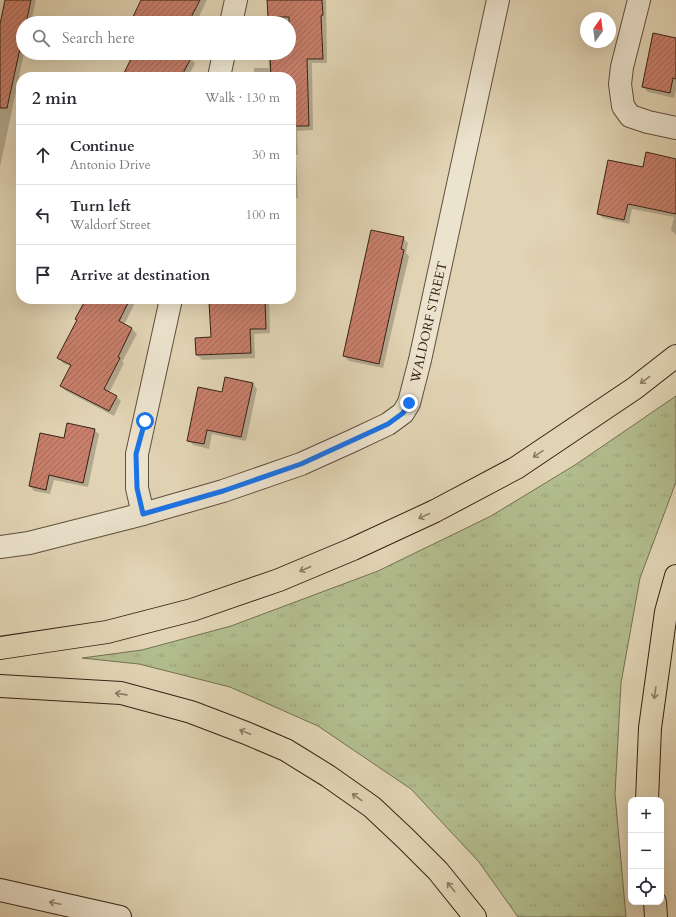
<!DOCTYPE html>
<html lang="en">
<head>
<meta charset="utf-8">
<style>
  body { margin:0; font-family:Cardo,serif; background:#f2f2f3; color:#2b2b33 }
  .controls { position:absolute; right:12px; bottom:12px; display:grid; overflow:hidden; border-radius:8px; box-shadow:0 4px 16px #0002 }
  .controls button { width:36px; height:36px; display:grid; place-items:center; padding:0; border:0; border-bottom:1px solid #e1e1e2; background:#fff; color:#2b2b33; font:20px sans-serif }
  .compass { position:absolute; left:580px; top:12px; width:36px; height:36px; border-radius:50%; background:#fff; box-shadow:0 4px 16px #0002; rotate:14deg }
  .stop { position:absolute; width:12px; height:12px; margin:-9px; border:3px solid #1a73e8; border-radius:50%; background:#fff }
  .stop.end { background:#1a73e8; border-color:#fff; box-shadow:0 1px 4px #0008 }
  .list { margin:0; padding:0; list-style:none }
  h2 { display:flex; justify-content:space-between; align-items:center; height:52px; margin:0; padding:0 16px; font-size:17px }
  h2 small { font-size:13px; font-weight:400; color:#7c7c81 }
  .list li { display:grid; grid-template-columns:26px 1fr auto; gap:12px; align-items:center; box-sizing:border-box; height:60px; padding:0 16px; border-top:1px solid #e1e1e2 }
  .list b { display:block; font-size:15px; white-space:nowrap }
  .list p { margin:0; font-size:13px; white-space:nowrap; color:#7c7c81 }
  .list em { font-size:13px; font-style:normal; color:#7c7c81 }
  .icon { flex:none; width:22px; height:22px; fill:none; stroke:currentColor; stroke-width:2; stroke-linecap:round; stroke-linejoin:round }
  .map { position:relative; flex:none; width:676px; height:917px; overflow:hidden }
  .search { position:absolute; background:#fff; box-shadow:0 4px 16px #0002; left:16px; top:16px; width:280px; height:44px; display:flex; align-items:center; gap:10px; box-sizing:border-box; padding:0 14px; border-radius:22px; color:#7c7c81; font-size:15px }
  .panel { position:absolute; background:#fff; box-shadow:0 4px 16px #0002; left:16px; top:72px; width:280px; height:232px; border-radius:16px }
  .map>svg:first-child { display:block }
  .grass { fill:url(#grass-tufts); stroke:#747052 }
  .shadow { fill:#0003 }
  .building { fill:url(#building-hatch); stroke:#352215 }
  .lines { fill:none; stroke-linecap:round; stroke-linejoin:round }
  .street-casing { stroke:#604e3d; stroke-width:24 }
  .secondary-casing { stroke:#352215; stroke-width:24 }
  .highway-casing { stroke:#352215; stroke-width:24 }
  .street { stroke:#ece3ce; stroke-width:22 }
  .secondary { stroke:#ece3ce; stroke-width:22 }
  .highway { stroke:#e1d4b4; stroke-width:22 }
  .oneway { stroke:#8b7b64 }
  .oneway2 { stroke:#908272 }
  .route { stroke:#1a73e8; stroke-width:5 }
  .labels { text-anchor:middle; stroke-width:4; stroke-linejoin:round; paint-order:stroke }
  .street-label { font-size:13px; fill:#352215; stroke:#ece3ce }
</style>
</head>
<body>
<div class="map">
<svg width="676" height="917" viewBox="0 0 676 917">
  <defs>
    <pattern id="grass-tufts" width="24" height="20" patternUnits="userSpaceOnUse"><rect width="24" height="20" fill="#b2bd8e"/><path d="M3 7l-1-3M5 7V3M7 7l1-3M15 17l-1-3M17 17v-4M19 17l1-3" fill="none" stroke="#9aa27a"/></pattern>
    <pattern id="building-hatch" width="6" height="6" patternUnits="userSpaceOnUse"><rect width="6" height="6" fill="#c87f6b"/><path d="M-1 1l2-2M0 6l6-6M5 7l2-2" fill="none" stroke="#a36857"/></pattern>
  </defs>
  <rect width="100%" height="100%" fill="#e1d4b4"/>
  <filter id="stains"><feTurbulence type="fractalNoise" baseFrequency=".005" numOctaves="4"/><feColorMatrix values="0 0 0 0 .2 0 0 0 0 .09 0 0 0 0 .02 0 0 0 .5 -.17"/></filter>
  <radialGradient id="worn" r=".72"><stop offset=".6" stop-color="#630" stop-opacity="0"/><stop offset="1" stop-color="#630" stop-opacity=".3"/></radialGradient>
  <path class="grass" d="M676 396V482L640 578 621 683 615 794 626 917H518L479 862 411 789 318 726 230 687 139 664 82 658 142 650 231 626 378 571 491 516 575 465Z"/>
  <g class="shadow">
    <path d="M6 0H36L31 23H23V53H24L0 167V28Z"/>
    <path d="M143 0H207L196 23H136Z"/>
    <path d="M326 0 327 63H312L313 130 297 131 298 155H296L298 198H291V77H254V68H269L268 53H289V23H269L268 1Z"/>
    <path d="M676 39V90L674 98 648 92 643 87Z"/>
    <path d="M134 53H184L183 55 191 59 195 63 188 77H122Z"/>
    <path d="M676 176V235L671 230 674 217 632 209 629 224 603 218 598 213Z"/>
    <path d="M403 238 408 243 406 253 409 256 383 368 349 361 344 356Z"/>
    <path d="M86 299H137L124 325 132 329 137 334 122 362 124 363 109 393 117 397 121 401 114 416 66 391 61 386 72 367 63 363 59 358 78 320Z"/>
    <path d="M211 299H269L270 333 254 334 255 358 202 360 197 355 212 338Z"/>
    <path d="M253 384 257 389 246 441 212 434 209 449 193 445 188 440 223 394Z"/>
    <path d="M94 430 99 434 88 487 54 480 50 494 34 491 30 486 64 439Z"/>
  </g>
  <g class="building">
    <path d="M5 0H31L26 23H23V35L7 108H0V24Z"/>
    <path d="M141 0H200L188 23H130Z"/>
    <path d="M267 0H322L323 15 321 16 323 59H307L309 126H291V77H271L270 57 286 56V53H289V17H268Z"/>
    <path d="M653 33 676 38V79L673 78 670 93 642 87Z"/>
    <path d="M134 53H182L191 58 181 77H122Z"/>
    <path d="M646 152 676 159V214L628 204 624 220 597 214 608 160 643 167Z"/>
    <path d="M371 230 404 237 401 249 404 250 379 364 343 356Z"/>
    <path d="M86 299H130L119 321 132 328 118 357 120 358 104 389 117 396 109 411 60 386 71 365 57 358 77 320 75 319Z"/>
    <path d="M265 300 266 329H250L251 353 196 355 195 338 211 337 209 302Z"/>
    <path d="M225 377 253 383 241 437 207 430 204 444 187 441 198 387 222 392Z"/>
    <path d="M67 423 95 429 83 483 49 475 46 490 29 486 40 433 64 438Z"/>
  </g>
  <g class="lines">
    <defs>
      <g id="street">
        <path d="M639 0 622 67 620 84 623 106 630 116 648 122 676 128"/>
        <path d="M231 23 236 0"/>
        <path d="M219 77 224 53"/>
        <path d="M143 514 137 488V454L171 299"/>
        <path d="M0 547 29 543 143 514 223 491 301 464 352 441 388 424 403 413 409 403 420 360 498 0"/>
      </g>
      <path id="secondary" d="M0 890 120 917"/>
      <g id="highway">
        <path d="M0 648 107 632 192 610 279 580 353 549 435 511 516 468 635 388 676 356"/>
        <path d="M0 686 121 693 191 712 246 733 286 750 328 776 372 807 406 839 438 871 475 917"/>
        <path d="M647 800 650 728 666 612 676 576"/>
        <path d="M655 902 656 917"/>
      </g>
    </defs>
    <use href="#street" class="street-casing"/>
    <use href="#secondary" class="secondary-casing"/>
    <use href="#highway" class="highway-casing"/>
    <use href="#street" class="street"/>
    <use href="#secondary" class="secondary"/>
    <use href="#highway" class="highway"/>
  </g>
  <defs><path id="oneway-shaft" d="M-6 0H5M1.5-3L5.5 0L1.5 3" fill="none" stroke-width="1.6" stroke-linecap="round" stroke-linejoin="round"/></defs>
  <g class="oneway">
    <use href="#oneway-shaft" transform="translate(645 380) rotate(143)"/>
    <use href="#oneway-shaft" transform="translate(538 454) rotate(146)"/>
    <use href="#oneway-shaft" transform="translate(424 516) rotate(155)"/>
    <use href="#oneway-shaft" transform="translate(305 569) rotate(157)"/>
    <use href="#oneway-shaft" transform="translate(655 693) rotate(98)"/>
    <use href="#oneway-shaft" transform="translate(121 694) rotate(-172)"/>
    <use href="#oneway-shaft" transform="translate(245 732) rotate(-158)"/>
    <use href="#oneway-shaft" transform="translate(357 797) rotate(-144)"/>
    <use href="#oneway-shaft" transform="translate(451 887) rotate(-129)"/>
  </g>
  <use class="oneway2" href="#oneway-shaft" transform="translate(55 903) rotate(-168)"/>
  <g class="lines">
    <path class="route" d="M145 421 136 454 137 488 143 514 223 491 301 464 388 424 403 413 409 403"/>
  </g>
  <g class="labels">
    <g class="street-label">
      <text transform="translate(428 322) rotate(-77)" y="5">WALDORF STREET</text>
    </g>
  </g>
  <rect width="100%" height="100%" filter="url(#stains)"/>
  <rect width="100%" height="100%" fill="url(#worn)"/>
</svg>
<div class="controls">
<button>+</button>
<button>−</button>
<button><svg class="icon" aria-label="locate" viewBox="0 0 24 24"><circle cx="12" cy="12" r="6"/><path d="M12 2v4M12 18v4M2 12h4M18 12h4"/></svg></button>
</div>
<svg class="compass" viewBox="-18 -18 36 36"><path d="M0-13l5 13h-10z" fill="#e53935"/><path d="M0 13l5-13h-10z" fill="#7c7c81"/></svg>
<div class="stop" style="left:145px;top:421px"></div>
<div class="stop end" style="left:409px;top:403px"></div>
<div class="search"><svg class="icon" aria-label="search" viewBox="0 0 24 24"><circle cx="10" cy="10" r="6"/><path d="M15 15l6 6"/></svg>Search here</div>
<section class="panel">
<h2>2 min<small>Walk · 130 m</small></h2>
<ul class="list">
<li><svg class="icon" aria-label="ahead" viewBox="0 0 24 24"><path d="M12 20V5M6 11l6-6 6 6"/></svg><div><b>Continue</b><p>Antonio Drive</p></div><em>30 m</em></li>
<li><svg class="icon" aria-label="left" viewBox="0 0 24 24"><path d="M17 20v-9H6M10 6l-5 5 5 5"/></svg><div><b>Turn left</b><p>Waldorf Street</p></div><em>100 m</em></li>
<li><svg class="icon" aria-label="arrive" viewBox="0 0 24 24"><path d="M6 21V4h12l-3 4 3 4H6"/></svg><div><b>Arrive at destination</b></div></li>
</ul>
</section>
</div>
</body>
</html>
